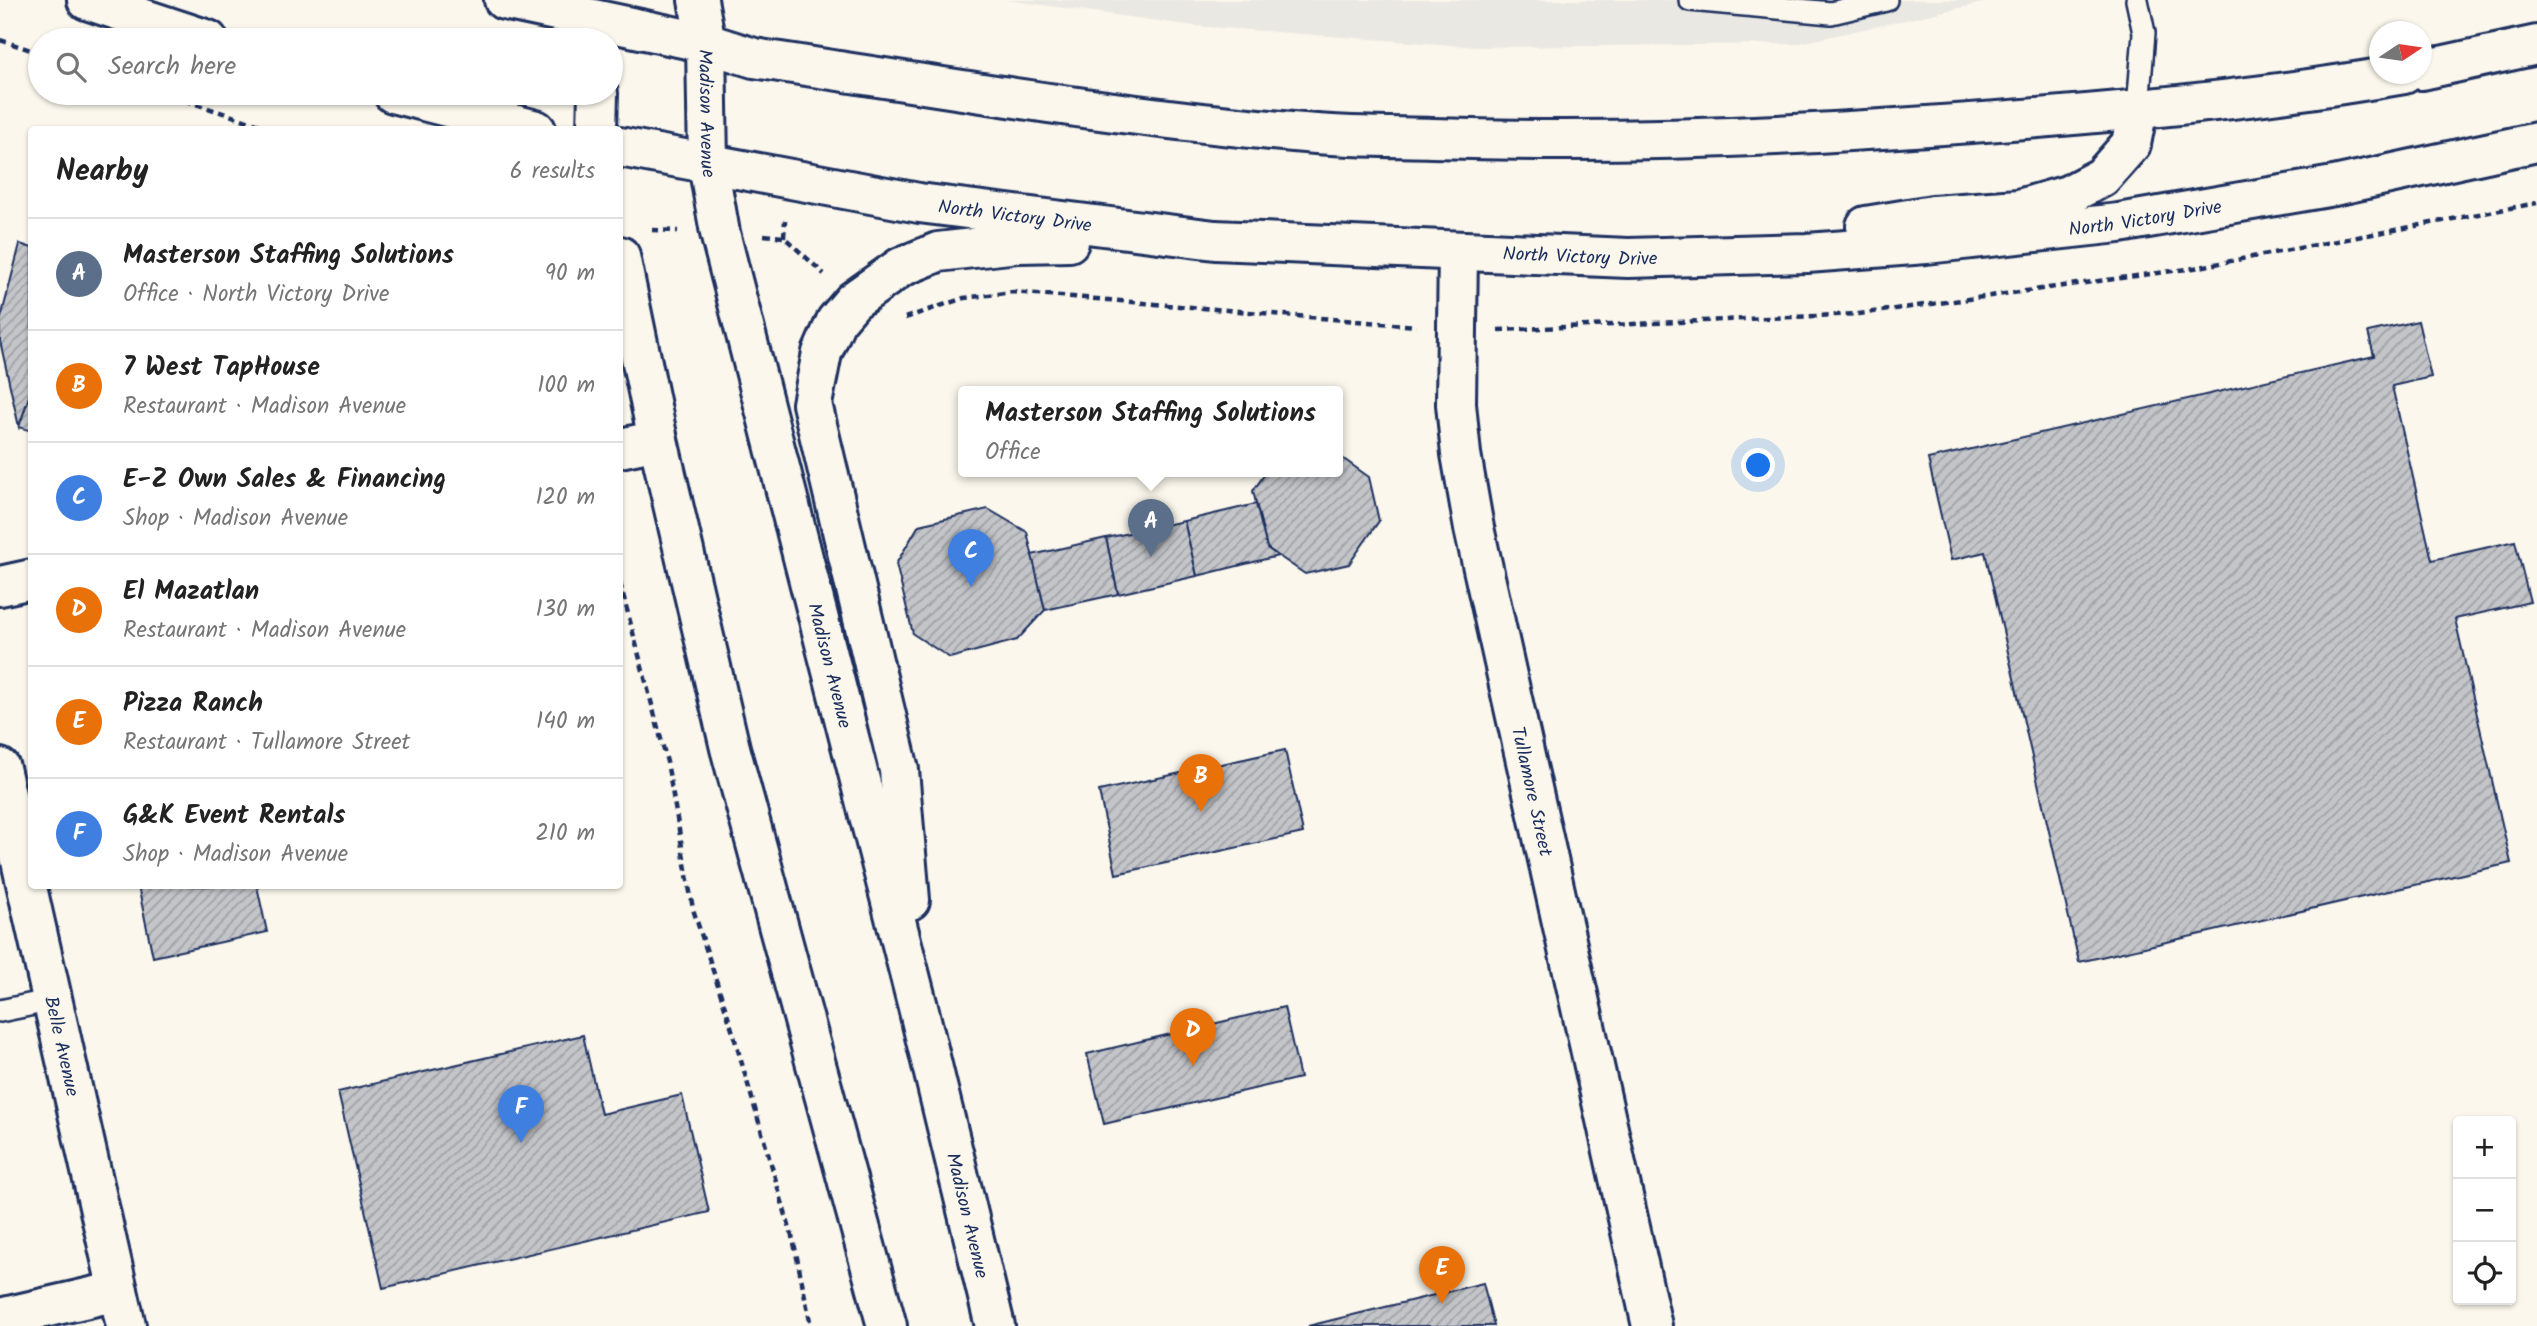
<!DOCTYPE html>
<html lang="en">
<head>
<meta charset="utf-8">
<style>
  body { margin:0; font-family:Kalam,sans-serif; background:#f6f6f6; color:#222 }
  .controls { position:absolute; right:21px; bottom:21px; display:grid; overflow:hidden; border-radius:7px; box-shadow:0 2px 5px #0004 }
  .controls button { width:63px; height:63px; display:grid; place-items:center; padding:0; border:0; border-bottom:2px solid #e0e0e0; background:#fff; color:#222; font:35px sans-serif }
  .compass { position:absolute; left:2369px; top:21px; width:63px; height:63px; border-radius:50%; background:#fff; box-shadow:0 2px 5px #0004; rotate:77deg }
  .you { position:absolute; left:1759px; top:466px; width:24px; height:24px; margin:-18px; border:5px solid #fff; border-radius:50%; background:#1a73e8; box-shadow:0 0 0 10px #1a73e833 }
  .badge { display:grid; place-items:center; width:46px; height:46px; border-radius:50%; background:#c8321e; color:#fff; font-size:23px; font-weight:700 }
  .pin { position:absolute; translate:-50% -58px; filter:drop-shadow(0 2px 4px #0008) }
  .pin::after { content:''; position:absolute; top:37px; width:24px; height:21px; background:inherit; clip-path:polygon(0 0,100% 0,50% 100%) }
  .popup { position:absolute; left:958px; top:386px; width:385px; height:91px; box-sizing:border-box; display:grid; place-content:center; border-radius:7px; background:#fff; filter:drop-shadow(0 2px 5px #0005); font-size:23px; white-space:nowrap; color:#767676 }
  .popup b { font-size:26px; color:#222 }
  .popup::after { content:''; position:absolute; left:50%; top:100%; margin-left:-14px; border:14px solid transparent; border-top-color:#fff }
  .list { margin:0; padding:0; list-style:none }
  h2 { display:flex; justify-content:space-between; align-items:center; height:91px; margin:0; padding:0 28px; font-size:30px }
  h2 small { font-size:23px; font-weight:400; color:#767676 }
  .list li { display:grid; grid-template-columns:46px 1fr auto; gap:21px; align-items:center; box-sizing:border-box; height:112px; padding:0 28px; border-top:2px solid #e0e0e0 }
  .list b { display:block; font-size:26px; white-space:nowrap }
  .list p { margin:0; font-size:23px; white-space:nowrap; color:#767676 }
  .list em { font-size:23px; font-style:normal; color:#767676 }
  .icon { flex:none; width:38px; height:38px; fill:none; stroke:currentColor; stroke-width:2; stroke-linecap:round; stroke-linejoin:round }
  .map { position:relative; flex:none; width:2537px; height:1326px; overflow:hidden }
  .search { position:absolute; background:#fff; box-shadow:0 2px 5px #0004; left:28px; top:28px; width:595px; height:77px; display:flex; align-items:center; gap:18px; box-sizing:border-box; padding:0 24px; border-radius:38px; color:#767676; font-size:26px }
  .panel { position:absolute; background:#fff; box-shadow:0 2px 5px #0004; left:28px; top:126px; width:595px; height:763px; border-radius:7px }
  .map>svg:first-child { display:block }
  .built { fill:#eae8e2 }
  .building { fill:url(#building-hatch); stroke:#1b2f5e; stroke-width:2 }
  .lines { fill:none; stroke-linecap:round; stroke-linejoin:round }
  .lane-casing { stroke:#1b2f5e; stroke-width:26 }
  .street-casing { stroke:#1b2f5e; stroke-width:44 }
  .secondary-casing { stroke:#1b2f5e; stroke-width:44 }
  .path { stroke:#1b2f5e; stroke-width:4.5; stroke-dasharray:7 5; stroke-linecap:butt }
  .lane { stroke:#fbf7ec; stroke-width:21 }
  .street { stroke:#fbf7ec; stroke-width:38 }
  .secondary { stroke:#fbf7ec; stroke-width:38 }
  .labels { text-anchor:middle; stroke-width:7; stroke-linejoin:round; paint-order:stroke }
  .street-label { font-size:19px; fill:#1b2f5e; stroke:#fbf7ec }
</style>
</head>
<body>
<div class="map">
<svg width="2537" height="1326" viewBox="0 0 2537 1326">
  <defs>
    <pattern id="building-hatch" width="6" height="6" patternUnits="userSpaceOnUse" patternTransform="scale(1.75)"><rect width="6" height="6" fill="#c3c5c9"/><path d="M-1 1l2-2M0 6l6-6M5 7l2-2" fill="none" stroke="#9ea0a6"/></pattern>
  </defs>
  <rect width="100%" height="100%" fill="#fbf7ec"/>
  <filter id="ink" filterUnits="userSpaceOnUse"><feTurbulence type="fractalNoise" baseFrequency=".0143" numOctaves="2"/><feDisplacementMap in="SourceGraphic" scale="14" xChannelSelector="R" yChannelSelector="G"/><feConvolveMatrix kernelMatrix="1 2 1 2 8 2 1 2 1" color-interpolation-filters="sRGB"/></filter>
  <g filter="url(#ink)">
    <path class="built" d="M1006 0H1996L1796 44 1478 47 1194 26Z"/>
    <g class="building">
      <path d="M20 244 32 248V388L19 427 0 341V322Z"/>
      <path d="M2418 321 2431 377 2392 386 2432 560 2515 541 2530 602 2455 619 2511 863 2079 962 1985 552 1951 560 1928 459 2374 356 2368 332Z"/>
      <path d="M32 388V431L19 427Z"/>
      <path d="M1338 455 1369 477 1379 521 1349 564 1305 574 1267 548 1253 491 1267 471H1338Z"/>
      <path d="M1256 504 1267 548 1278 556 1197 576 1184 521Z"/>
      <path d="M988 509 1027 532 1045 610 1017 640 950 658 913 634 896 564 919 525Z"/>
      <path d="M1184 521 1197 576 1118 594 1106 538Z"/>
      <path d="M1106 538 1118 594 1045 610 1032 555Z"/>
      <path d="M1285 750 1303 833 1116 874 1099 791Z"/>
      <path d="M138 886H257L267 932 153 957Z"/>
      <path d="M1284 1007 1300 1078 1104 1124 1087 1054Z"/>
      <path d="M583 1035 601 1114 682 1095 709 1212 383 1288 338 1092Z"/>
      <path d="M1483 1283 1494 1326H1308Z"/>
    </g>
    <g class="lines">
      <defs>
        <g id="lane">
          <path d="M1690 0 1831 13 1886 0"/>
          <path d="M2137 0 2144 33 2138 108"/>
          <path d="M0 1011 53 1000"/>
        </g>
        <g id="street">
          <path id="s1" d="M1458 251 1456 404 1461 454 1474 528 1652 1326"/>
          <path d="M620 448 658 440"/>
          <path d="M0 586 32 579"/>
          <path d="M0 1318 118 1291"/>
        </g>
        <g id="secondary">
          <path d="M87 0 208 40"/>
          <path d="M504 0 706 43 754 58C941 86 1127 119 1316 134 1354 137 1394 137 1432 138 1583 143 1732 139 1882 129 2056 118 2232 104 2404 74"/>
          <path id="s2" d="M698 0 706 43 708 164 720 233 918 1007 995 1326"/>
          <path d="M2422 70 2537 45"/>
          <path d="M393 93 536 130"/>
          <path d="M597 130 598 93"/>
          <path id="s3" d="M620 147 919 203 1215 240 1628 258 1807 253 1926 244 2119 223 2334 186 2537 142"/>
          <path d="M1866 226 1933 215 2019 209 2068 195 2102 177 2131 144 2138 108"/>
          <path d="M620 256 658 440 730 748 887 1326"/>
          <path id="s4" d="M0 768 126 1326"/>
          <path d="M910 900 899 770 812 404 822 353 836 321 853 301 901 267 938 252 1018 243 1069 242"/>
        </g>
      </defs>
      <use href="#lane" class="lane-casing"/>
      <use href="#street" class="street-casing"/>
      <use href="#secondary" class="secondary-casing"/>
      <g class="path">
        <path d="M0 40 40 53"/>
        <path d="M162 93 275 130"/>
        <path d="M652 230 678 231"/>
        <path d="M764 235 784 237 824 274"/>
        <path d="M784 237 785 220"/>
        <path d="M905 318 964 298 1013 292 1416 326"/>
        <path d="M1498 330 1859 314 2194 268 2537 203"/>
        <path d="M620 583 667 762 693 909 731 1026 794 1243 811 1326"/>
      </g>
      <use href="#lane" class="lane"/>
      <use href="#street" class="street"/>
      <use href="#secondary" class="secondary"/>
    </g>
  </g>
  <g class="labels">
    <g class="street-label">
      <text dy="7" stroke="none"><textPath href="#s2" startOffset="114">Madison Avenue</textPath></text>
      <text dy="7" stroke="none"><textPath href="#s3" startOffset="401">North Victory Drive</textPath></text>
      <text dy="7" stroke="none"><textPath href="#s3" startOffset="1535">North Victory Drive</textPath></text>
      <text dy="7" stroke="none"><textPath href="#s3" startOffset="968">North Victory Drive</textPath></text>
      <text dy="7" stroke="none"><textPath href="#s2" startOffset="681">Madison Avenue</textPath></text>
      <text dy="7" stroke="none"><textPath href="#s1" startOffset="548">Tullamore Street</textPath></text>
      <text dy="7" stroke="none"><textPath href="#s4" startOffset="285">Belle Avenue</textPath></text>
      <text dy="7" stroke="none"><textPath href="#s2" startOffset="1248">Madison Avenue</textPath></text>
    </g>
  </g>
</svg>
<div class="controls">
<button>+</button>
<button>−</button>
<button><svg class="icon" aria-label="locate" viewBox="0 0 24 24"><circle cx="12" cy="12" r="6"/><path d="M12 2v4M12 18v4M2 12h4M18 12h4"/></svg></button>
</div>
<svg class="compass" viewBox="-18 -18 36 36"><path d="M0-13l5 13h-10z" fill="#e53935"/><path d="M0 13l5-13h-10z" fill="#767676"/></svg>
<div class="you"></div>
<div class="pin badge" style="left:1151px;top:557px;background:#5c6f8a">A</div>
<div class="popup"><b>Masterson Staffing Solutions</b>Office</div>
<div class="pin badge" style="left:1201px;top:812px;background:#e8710a">B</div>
<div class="pin badge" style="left:971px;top:587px;background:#3f7fe0">C</div>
<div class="pin badge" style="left:1193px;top:1066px;background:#e8710a">D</div>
<div class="pin badge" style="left:1442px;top:1304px;background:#e8710a">E</div>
<div class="pin badge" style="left:521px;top:1143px;background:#3f7fe0">F</div>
<div class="search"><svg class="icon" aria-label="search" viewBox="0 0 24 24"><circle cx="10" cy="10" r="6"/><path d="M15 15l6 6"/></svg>Search here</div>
<section class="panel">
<h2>Nearby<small>6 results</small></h2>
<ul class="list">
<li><span class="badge" style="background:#5c6f8a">A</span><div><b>Masterson Staffing Solutions</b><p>Office · North Victory Drive</p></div><em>90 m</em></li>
<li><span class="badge" style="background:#e8710a">B</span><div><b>7 West TapHouse</b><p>Restaurant · Madison Avenue</p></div><em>100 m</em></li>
<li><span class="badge" style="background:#3f7fe0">C</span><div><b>E-Z Own Sales &amp; Financing</b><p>Shop · Madison Avenue</p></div><em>120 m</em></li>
<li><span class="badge" style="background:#e8710a">D</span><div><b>El Mazatlan</b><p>Restaurant · Madison Avenue</p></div><em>130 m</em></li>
<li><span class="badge" style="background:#e8710a">E</span><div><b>Pizza Ranch</b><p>Restaurant · Tullamore Street</p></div><em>140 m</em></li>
<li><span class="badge" style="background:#3f7fe0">F</span><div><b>G&amp;K Event Rentals</b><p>Shop · Madison Avenue</p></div><em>210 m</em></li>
</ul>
</section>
</div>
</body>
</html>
